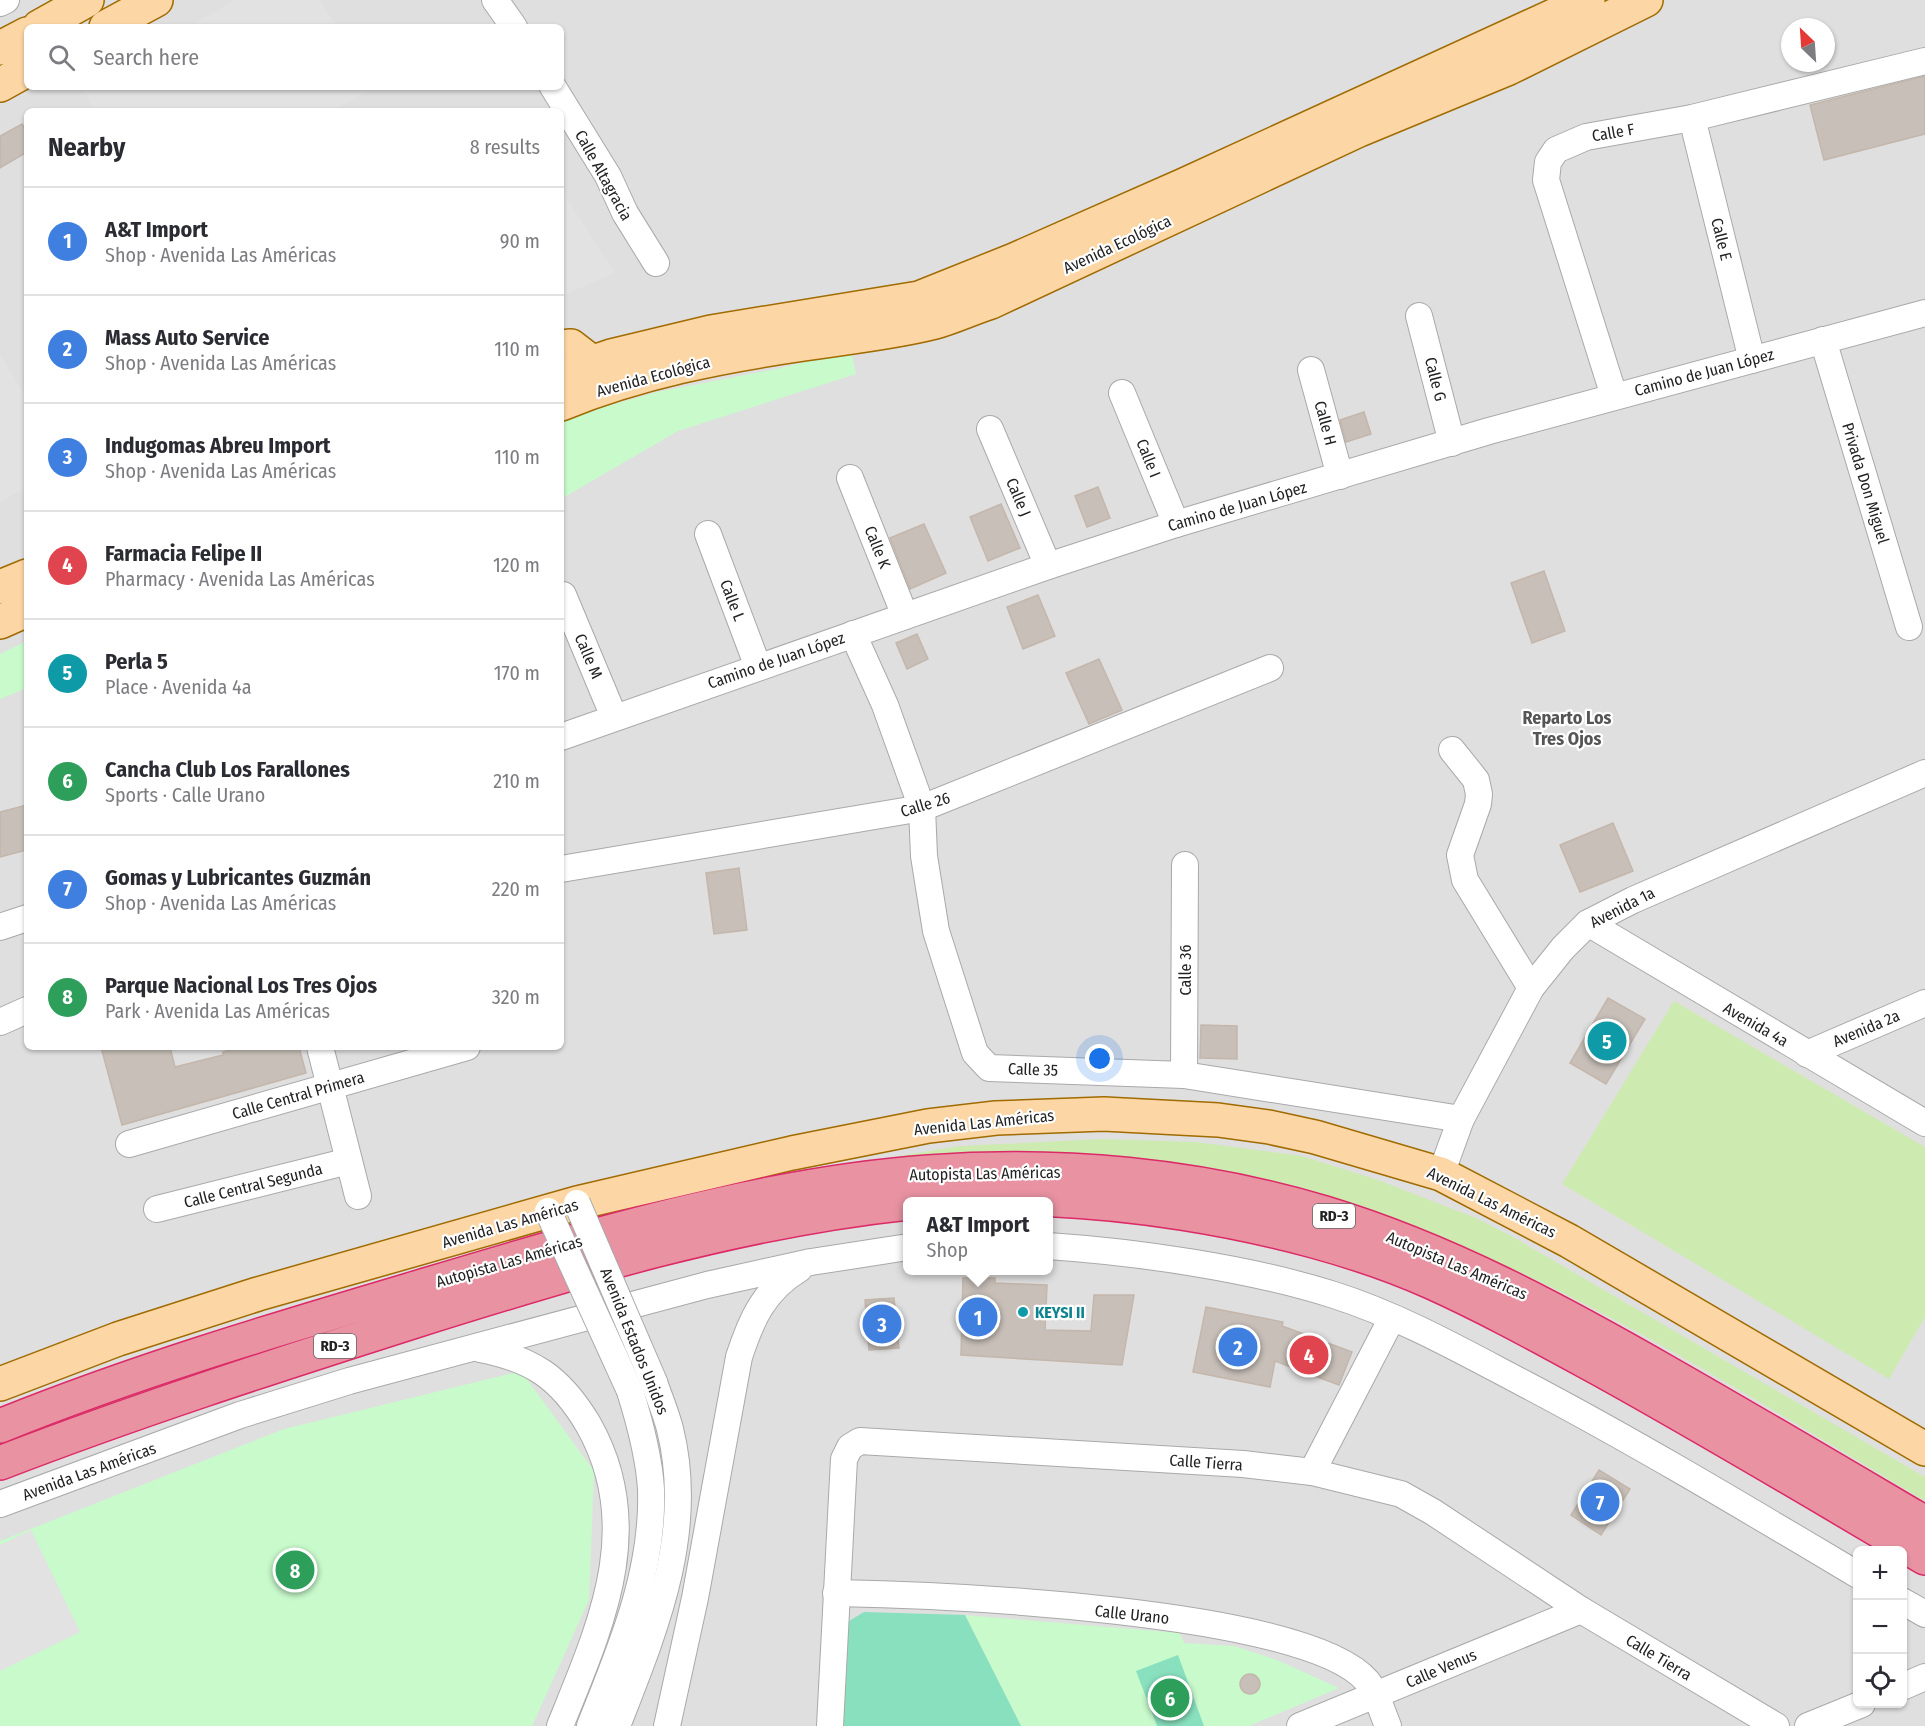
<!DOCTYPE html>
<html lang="en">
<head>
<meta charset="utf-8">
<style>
  body { margin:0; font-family:"Fira Sans Condensed",sans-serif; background:#f7f7f7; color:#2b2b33 }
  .controls { position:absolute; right:18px; bottom:18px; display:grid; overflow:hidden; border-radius:9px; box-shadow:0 2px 4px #0004 }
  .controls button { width:54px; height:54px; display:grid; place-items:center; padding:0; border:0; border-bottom:2px solid #e1e1e2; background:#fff; color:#2b2b33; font:30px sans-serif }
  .compass { position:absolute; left:1781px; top:18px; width:54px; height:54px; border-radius:50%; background:#fff; box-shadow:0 2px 4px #0004; rotate:335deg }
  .you { position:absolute; left:1100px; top:1059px; width:21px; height:21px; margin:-15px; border:4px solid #fff; border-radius:50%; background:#1a73e8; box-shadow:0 0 0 9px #1a73e833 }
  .badge { display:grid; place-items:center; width:39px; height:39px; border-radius:50%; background:#d93025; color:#fff; font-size:20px; font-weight:700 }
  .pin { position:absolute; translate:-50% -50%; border:3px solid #fff; box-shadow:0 2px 6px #0006 }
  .popup { position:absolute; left:903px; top:1197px; width:150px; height:78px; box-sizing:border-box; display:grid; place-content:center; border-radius:9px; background:#fff; filter:drop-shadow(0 2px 4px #0005); font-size:20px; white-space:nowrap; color:#7c7c81 }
  .popup b { font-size:22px; color:#2b2b33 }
  .popup::after { content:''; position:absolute; left:50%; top:100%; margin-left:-12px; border:12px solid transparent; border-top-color:#fff }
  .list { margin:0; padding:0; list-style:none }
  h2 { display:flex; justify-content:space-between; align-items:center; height:78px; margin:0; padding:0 24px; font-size:26px }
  h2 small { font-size:20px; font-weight:400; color:#7c7c81 }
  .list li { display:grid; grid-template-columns:39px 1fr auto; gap:18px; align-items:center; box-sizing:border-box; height:108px; padding:0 24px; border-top:2px solid #e1e1e2 }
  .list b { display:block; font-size:22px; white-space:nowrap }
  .list p { margin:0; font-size:20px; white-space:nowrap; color:#7c7c81 }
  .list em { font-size:20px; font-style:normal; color:#7c7c81 }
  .icon { flex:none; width:33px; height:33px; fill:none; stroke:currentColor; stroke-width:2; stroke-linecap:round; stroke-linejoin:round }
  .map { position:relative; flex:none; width:1925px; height:1726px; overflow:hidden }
  .search { position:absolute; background:#fff; box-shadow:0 2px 4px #0004; left:24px; top:24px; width:540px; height:66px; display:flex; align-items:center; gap:15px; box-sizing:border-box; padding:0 21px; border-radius:9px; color:#7c7c81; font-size:22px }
  .panel { position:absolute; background:#fff; box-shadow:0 2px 4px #0004; left:24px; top:108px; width:540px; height:942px; border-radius:9px }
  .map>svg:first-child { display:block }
  .residential { fill:#e0dfdf; fill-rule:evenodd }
  .grass { fill:#cdebb0 }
  .park { fill:#c8facc }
  .pitch { fill:#88e0be }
  .parking { fill:#e2e2e2 }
  .building { fill:#c7bfb8; stroke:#c4b6ab; stroke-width:1.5 }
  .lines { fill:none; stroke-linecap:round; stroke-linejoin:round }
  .minor-casing { stroke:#a9a9a9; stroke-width:28 }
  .major-casing { stroke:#a06b00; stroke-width:36 }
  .highway-casing { stroke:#dc2a67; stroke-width:36 }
  .minor { stroke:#fff; stroke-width:26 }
  .major { stroke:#fcd6a4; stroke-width:33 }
  .highway { stroke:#e892a2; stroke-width:33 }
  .minor-bridge-casing { stroke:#a9a9a9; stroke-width:28; stroke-linecap:butt }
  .minor-bridge { stroke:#fff; stroke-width:26 }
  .culture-dot { fill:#0f9aa8; stroke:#fff; stroke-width:2 }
  .labels { text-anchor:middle; stroke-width:4.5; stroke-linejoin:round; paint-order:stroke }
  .shield { fill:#fff; stroke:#646464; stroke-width:1.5 }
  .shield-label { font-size:15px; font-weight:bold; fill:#222 }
  .street-label { font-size:16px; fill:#222; stroke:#fff }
  .culture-label { font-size:16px; font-weight:bold; fill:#0d838f; stroke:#fff; text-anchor:start }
  .neighbourhood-label { font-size:18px; font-weight:bold; fill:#555; stroke:#fff }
</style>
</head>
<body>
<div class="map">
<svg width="1925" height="1726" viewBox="0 0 1925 1726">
  <rect width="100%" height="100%" fill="#f2efe9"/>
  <path class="residential" d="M0 0H1925V1726H0ZM27 27H561V87H27ZM1790 27H1826V63H1790ZM27 111H561V1047H27ZM908 1202H1048V1270H908ZM1858 1550H1902V1704H1858Z"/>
  <g class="grass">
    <path d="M1674 1001 1925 1147V1317L1889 1379 1562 1184Z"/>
    <path d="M1102 1139 1196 1142 1302 1156 1378 1180 1476 1218 1513 1237 1925 1477V1501C1726 1383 1530 1255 1306 1189 1285 1183 1262 1179 1241 1175 1129 1152 1020 1145 906 1158L898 1156 960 1146Z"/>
  </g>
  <g class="park">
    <path d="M851 350 856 374 678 431 561 499V419L657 392 781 368Z"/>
    <path d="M27 641V688L0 699V654Z"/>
    <path d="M521 1371 594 1471 589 1600 532 1726H0V1541L284 1429Z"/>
    <path d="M965 1615 1180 1633 1184 1643 1234 1646 1277 1660 1339 1688 1249 1726H1021Z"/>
  </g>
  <g class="pitch">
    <path d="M864 1612 965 1615 1021 1726H843L846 1631 849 1621Z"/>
    <path d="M1178 1655 1204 1726H1157L1136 1671Z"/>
  </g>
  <g class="parking">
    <path d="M234 0H319L338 27H189Z"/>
    <path d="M88 87H377L331 111H95L83 90Z"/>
    <path d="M561 189 615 273 561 296Z"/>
    <path d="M0 354 27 398V487L0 502Z"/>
    <path d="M31 1530 80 1632 0 1671V1545Z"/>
  </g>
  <g class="building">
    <path d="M1925 76V134L1824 160 1810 105Z"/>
    <path d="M22 124 27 132V152L0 168V136Z"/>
    <path d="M1364 412 1371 434 1346 442 1340 420Z"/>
    <path d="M1098 487 1110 518 1087 527 1075 496Z"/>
    <path d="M1001 504 1020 548 988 561 970 517Z"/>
    <path d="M924 524 946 573 910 589 890 538Z"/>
    <path d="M1544 571 1565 631 1532 643 1511 583Z"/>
    <path d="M1038 595 1055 636 1023 649 1007 607Z"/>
    <path d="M917 634 928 659 907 669 896 643Z"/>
    <path d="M1099 659 1122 710 1089 724 1066 673Z"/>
    <path d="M27 805V850L0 857V812Z"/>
    <path d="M1613 823 1633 871 1580 892 1560 845Z"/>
    <path d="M739 868 747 930 714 934 706 873Z"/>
    <path d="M1608 998 1645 1019 1606 1084 1570 1063Z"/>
    <path d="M1201 1025 1237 1026V1059L1200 1058Z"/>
    <path d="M101 1047H170L175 1067 223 1055V1052L241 1047H299L306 1073 122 1125Z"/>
    <path d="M963 1278H995V1283L1047 1285 1045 1330 1091 1331 1094 1295H1134L1122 1365 961 1355Z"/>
    <path d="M894 1298 899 1348 869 1350 865 1300Z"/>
    <path d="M1206 1307 1283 1322 1282 1326 1352 1352 1339 1385 1275 1361 1270 1387 1193 1372Z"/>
    <path d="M1599 1470 1630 1489 1601 1535 1571 1515Z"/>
    <circle cx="1250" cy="1684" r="10"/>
  </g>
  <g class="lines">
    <defs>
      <g id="minor">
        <path d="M495 0 514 27"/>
        <path d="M0 3 6 0"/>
        <path d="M553 87 608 176 625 213 656 263"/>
        <path d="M1692 118 1752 360"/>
        <path d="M1419 316 1452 443"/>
        <path d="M1823 340 1909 627"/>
        <path d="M1311 370 1340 476"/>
        <path d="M1122 393 1176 524"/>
        <path d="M1614 396 1546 180 1548 162 1556 150 1586 137 1692 118 1925 61"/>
        <path d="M990 429 1048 566"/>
        <path d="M850 478 905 616"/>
        <path d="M708 534 758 667"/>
        <path d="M563 595 614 717"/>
        <path d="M853 634 885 705 922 808 924 856 936 931 975 1053 989 1068 1184 1075 1461 1119"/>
        <path d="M561 737 1048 566 1176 524 1489 431 1925 313"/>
        <path d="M1452 750 1476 780 1479 794 1478 804 1460 855 1465 880 1531 988"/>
        <path d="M561 869 922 808 1270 668"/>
        <path d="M1588 923 1925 1123"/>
        <path d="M0 927 27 918"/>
        <path d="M0 1022 27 1010"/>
        <path d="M320 1047 358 1196"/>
        <path d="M1807 1054 1925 1003"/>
        <path d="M1184 1075 1185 865"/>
        <path d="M129 1144 467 1047"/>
        <path d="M1441 1174 1461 1119 1531 988 1563 948 1588 923 1633 900 1925 773"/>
        <path d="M157 1209 349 1161"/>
        <path d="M1048 1246C1137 1252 1249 1268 1334 1295 1400 1316 1462 1351 1523 1383 1637 1443 1747 1509 1858 1575"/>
        <path d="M480 1349C532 1359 560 1377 588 1424 647 1527 600 1627 560 1726"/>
        <path d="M1312 1472 1392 1318"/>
        <path d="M0 1504 240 1415 349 1381 707 1285 811 1262 908 1247"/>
        <path d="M836 1593C937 1595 1305 1609 1367 1681 1377 1693 1382 1712 1388 1726"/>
        <path d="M1902 1601 1925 1614"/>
        <path d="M1902 1687 1925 1677"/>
        <path d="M590 1726C620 1650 654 1573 651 1489 649 1456 640 1423 630 1391"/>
        <path d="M617 1726C654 1631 696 1533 670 1429 666 1413 659 1397 654 1382"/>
        <path d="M667 1726 695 1598 739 1357C751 1320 764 1290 799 1269"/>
        <path d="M830 1726 844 1459 850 1447 860 1441 1243 1464 1312 1472 1401 1494 1433 1512 1581 1610 1776 1726"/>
        <path d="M1300 1726 1581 1610"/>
        <path d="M1808 1726 1862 1704"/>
      </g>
      <g id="major">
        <path d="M39 27 87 0"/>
        <path d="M106 27 156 0"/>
        <path d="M0 48 27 34"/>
        <path d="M0 85 27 70"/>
        <path d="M561 347 571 346 593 363"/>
        <path d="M561 373 611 356 711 332 919 298 1014 260 1184 185 1588 0"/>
        <path d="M561 404C639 372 721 356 804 344 848 337 892 333 935 322 953 317 972 308 991 302L1359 130 1509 68 1646 0"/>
        <path d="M0 587 27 576"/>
        <path d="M0 622 27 610"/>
        <path d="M0 1384 118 1339 258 1294 577 1203 792 1153 928 1126 996 1118 1104 1114 1218 1120 1269 1127 1315 1137 1441 1174 1569 1241 1925 1449"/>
      </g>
      <g id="highway">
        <path d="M925 1202C1076 1187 1292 1220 1431 1282 1491 1309 1548 1341 1605 1372 1713 1432 1819 1495 1925 1558"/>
        <path d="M0 1426C133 1372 271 1331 409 1290 573 1241 757 1184 928 1172 1060 1162 1198 1175 1325 1213 1447 1250 1558 1310 1668 1373 1754 1422 1840 1473 1925 1523"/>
        <path d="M0 1463C135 1411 271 1367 409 1323 571 1272 737 1221 908 1203"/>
      </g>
    </defs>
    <use href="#minor" class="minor-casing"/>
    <use href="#major" class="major-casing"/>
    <use href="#highway" class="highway-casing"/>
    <use href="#minor" class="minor"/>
    <use href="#major" class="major"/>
    <use href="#highway" class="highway"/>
    <defs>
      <g id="minor-bridge">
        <path d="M577 1203 654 1382"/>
        <path d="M548 1211 630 1391"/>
      </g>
    </defs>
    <use href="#minor-bridge" class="minor-bridge-casing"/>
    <use href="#minor-bridge" class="minor-bridge"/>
  </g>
  <circle class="culture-dot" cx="1023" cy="1312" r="6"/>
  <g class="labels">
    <g class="shield">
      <rect x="1313" y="1204" width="42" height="24" rx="4.5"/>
      <rect x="314" y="1334" width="42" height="24" rx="4.5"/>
    </g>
    <g class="shield-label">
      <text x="1334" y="1221">RD-3</text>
      <text x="335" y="1351">RD-3</text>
    </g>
    <g class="street-label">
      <text transform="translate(1613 132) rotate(-10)" y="6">Calle F</text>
      <text transform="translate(604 175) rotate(61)" y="6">Calle Altagracia</text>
      <text transform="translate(1722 239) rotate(76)" y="6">Calle E</text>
      <text transform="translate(1117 244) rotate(-25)" y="6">Avenida Ecológica</text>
      <text transform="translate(1704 372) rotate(-15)" y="6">Camino de Juan López</text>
      <text transform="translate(653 376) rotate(-15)" y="6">Avenida Ecológica</text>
      <text transform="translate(1436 379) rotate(76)" y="6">Calle G</text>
      <text transform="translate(1326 423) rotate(75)" y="6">Calle H</text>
      <text transform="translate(1149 458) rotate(68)" y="6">Calle I</text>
      <text transform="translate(1866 483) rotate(73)" y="6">Privada Don Miguel</text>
      <text transform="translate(1019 497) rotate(67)" y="6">Calle J</text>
      <text transform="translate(1237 506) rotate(-16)" y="6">Camino de Juan López</text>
      <text transform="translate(878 547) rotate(68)" y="6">Calle K</text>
      <text transform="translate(733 600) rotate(69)" y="6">Calle L</text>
      <text transform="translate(589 656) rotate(67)" y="6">Calle M</text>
      <text transform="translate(776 660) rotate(-19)" y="6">Camino de Juan López</text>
      <text transform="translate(925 804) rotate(-17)" y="6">Calle 26</text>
      <text transform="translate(1622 907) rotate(-27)" y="6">Avenida 1a</text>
      <text transform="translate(1185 970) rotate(-90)" y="6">Calle 36</text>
      <text transform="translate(1756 1024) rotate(30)" y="6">Avenida 4a</text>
      <text transform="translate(1866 1028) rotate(-23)" y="6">Avenida 2a</text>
      <text transform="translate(1033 1069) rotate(2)" y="6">Calle 35</text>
      <text transform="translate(298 1095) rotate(-16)" y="6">Calle Central Primera</text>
      <text transform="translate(984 1122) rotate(-6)" y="6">Avenida Las Américas</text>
      <text transform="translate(985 1173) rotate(-1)" y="6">Autopista Las Américas</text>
      <text transform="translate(253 1185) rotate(-14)" y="6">Calle Central Segunda</text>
      <text transform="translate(1492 1202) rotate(26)" y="6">Avenida Las Américas</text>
      <text transform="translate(510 1223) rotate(-16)" y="6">Avenida Las Américas</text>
      <text transform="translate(509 1261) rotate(-16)" y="6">Autopista Las Américas</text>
      <text transform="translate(1457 1265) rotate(23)" y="6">Autopista Las Américas</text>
      <text transform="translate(635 1341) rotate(68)" y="6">Avenida Estados Unidos</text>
      <text transform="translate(1206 1462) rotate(4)" y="6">Calle Tierra</text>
      <text transform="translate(89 1471) rotate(-20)" y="6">Avenida Las Américas</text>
      <text transform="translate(1132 1614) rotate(6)" y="6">Calle Urano</text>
      <text transform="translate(1659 1657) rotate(31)" y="6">Calle Tierra</text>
      <text transform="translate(1441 1668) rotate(-23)" y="6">Calle Venus</text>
    </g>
    <g class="culture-label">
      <text x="1035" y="1318">KEYSI II</text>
    </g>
    <g class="neighbourhood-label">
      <text x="1567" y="724">Reparto Los<tspan x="1567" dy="21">Tres Ojos</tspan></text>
    </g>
  </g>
</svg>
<div class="controls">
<button>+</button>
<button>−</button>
<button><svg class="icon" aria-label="locate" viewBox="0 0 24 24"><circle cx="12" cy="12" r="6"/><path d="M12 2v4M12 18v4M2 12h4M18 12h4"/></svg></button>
</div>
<svg class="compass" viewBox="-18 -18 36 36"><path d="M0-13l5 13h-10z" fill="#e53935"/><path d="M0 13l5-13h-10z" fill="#7c7c81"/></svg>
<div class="you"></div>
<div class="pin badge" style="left:978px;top:1317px;background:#3f7fe0">1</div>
<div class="popup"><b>A&amp;T Import</b>Shop</div>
<div class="pin badge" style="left:1238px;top:1347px;background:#3f7fe0">2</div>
<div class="pin badge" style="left:882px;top:1324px;background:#3f7fe0">3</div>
<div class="pin badge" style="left:1309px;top:1355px;background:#e0444e">4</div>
<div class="pin badge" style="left:1607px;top:1041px;background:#0f9aa8">5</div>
<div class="pin badge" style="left:1170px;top:1698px;background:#2e9e5b">6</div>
<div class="pin badge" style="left:1600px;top:1502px;background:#3f7fe0">7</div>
<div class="pin badge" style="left:295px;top:1570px;background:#2e9e5b">8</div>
<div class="search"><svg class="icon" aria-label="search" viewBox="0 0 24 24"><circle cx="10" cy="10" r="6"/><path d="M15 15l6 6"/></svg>Search here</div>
<section class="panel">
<h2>Nearby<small>8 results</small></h2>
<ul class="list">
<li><span class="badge" style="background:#3f7fe0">1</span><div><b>A&amp;T Import</b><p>Shop · Avenida Las Américas</p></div><em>90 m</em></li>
<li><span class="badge" style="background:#3f7fe0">2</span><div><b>Mass Auto Service</b><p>Shop · Avenida Las Américas</p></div><em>110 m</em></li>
<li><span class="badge" style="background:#3f7fe0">3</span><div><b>Indugomas Abreu Import</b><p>Shop · Avenida Las Américas</p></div><em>110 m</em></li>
<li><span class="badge" style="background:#e0444e">4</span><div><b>Farmacia Felipe II</b><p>Pharmacy · Avenida Las Américas</p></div><em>120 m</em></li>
<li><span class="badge" style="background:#0f9aa8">5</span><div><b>Perla 5</b><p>Place · Avenida 4a</p></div><em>170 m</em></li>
<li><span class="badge" style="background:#2e9e5b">6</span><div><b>Cancha Club Los Farallones</b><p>Sports · Calle Urano</p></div><em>210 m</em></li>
<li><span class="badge" style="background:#3f7fe0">7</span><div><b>Gomas y Lubricantes Guzmán</b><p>Shop · Avenida Las Américas</p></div><em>220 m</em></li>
<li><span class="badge" style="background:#2e9e5b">8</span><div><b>Parque Nacional Los Tres Ojos</b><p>Park · Avenida Las Américas</p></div><em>320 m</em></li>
</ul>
</section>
</div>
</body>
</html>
